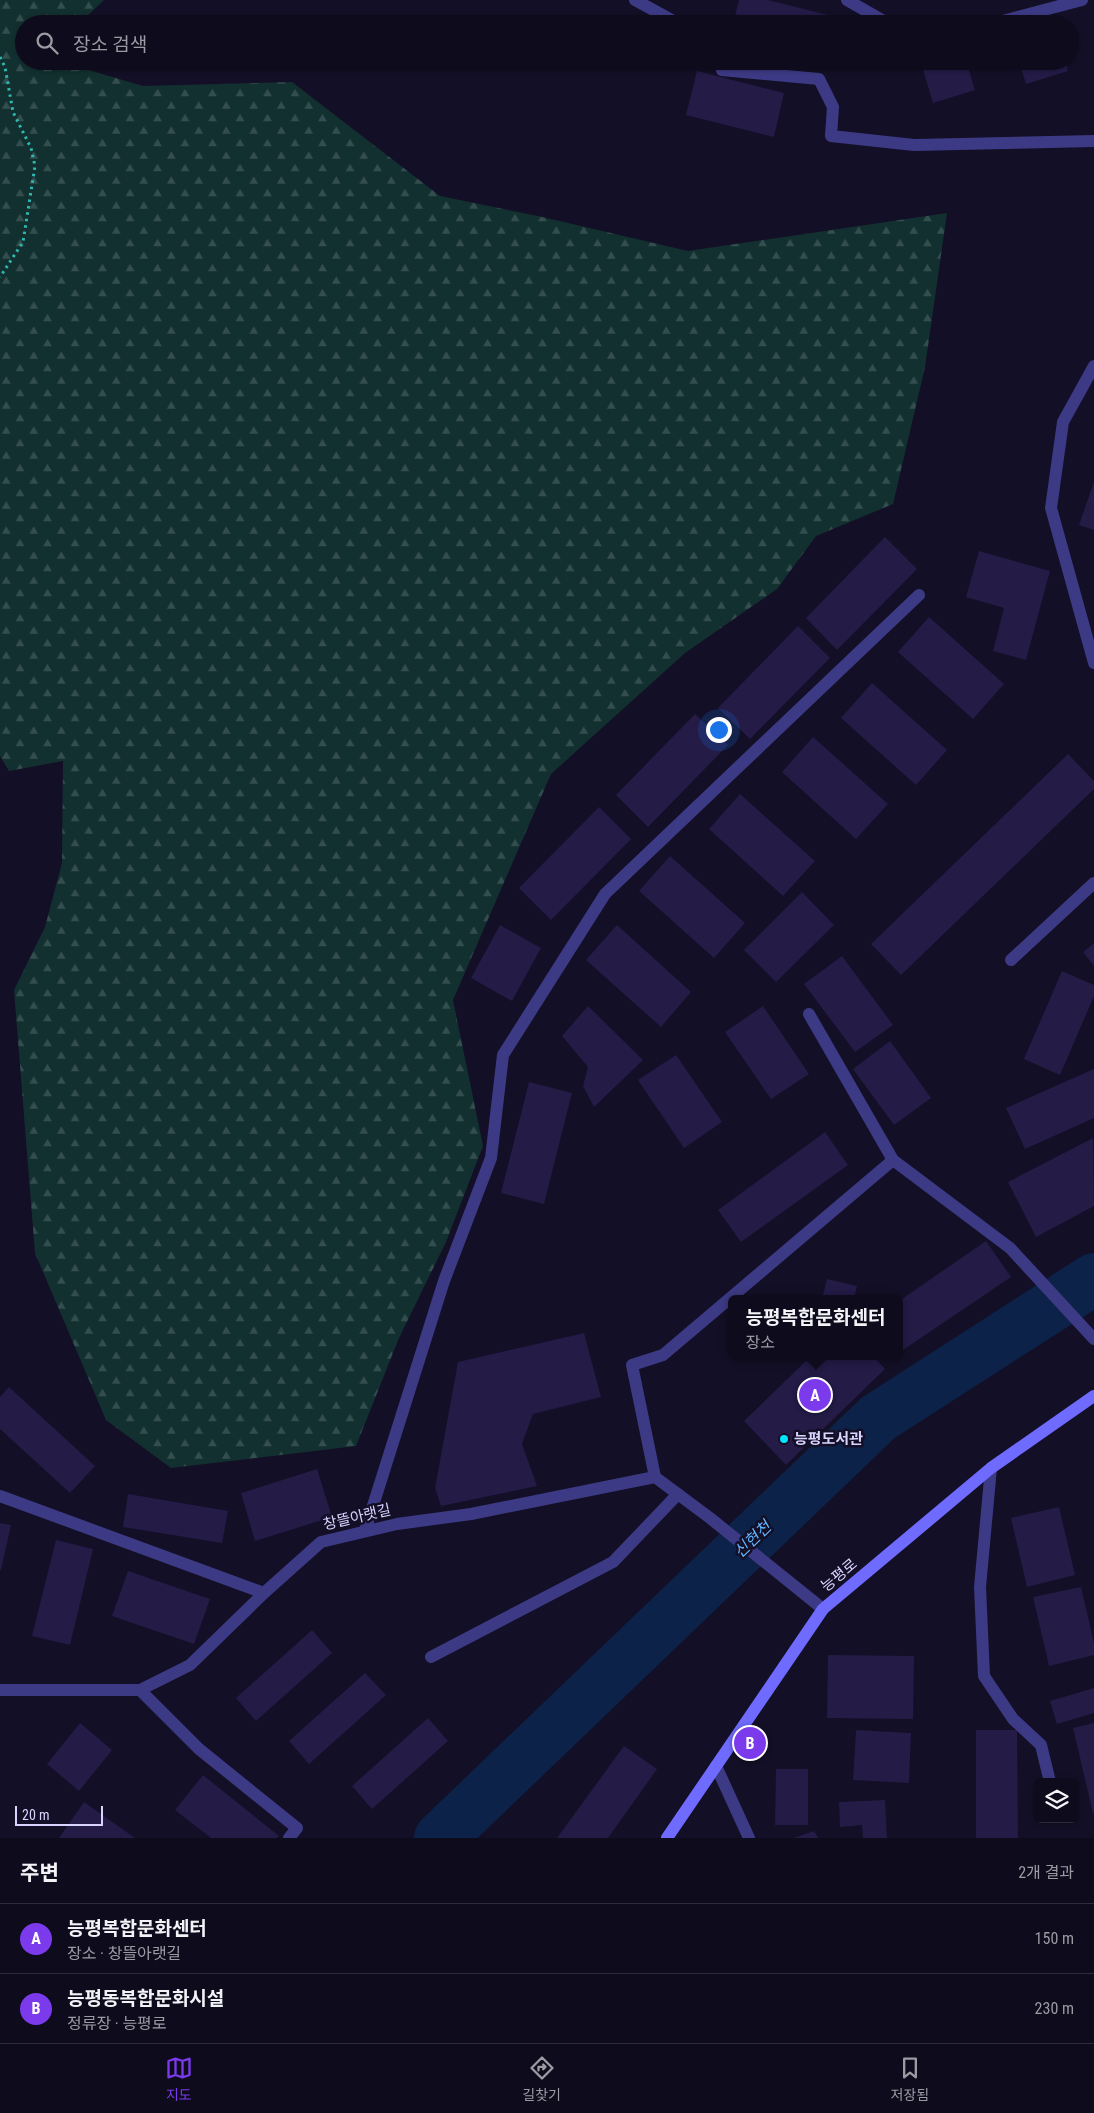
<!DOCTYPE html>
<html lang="ko">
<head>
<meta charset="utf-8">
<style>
  body { margin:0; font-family:"Roboto Condensed","Noto Sans KR",sans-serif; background:#171425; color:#f1f3f6 }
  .controls { position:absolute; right:15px; bottom:15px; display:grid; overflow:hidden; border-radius:8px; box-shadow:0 1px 4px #0004 }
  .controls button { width:45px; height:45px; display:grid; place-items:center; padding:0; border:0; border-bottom:1px solid #2e2b3b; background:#0e0b1c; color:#f1f3f6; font:25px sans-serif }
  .scale { position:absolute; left:15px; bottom:12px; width:88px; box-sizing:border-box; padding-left:5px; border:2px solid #d9d4ff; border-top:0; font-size:14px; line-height:18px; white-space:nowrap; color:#d9d4ff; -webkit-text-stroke:4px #130f26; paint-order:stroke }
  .you { position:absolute; left:718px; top:729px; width:18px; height:18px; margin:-12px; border:4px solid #fff; border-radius:50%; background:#1a73e8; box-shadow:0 0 0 8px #1a73e833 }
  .badge { display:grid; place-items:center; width:32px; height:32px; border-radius:50%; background:#7c3aed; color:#fff; font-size:16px; font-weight:700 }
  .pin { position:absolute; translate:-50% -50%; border:2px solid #fff; box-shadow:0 1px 5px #0006 }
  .popup { position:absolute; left:728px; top:1295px; width:175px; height:65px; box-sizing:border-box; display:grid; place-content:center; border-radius:8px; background:#0e0b1c; filter:drop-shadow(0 1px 4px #0005); font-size:16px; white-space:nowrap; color:#9b9ba3 }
  .popup b { font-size:19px; color:#f1f3f6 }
  .popup::after { content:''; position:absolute; left:50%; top:100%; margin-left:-10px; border:10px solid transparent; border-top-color:#0e0b1c }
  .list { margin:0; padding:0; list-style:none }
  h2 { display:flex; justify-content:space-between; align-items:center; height:65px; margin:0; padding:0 20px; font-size:21px }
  h2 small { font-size:16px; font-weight:400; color:#9b9ba3 }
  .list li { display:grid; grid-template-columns:32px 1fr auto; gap:15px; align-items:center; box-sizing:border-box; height:70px; padding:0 20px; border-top:1px solid #2e2b3b }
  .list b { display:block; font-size:19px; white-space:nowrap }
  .list p { margin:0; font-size:16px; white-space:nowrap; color:#9b9ba3 }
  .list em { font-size:16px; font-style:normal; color:#9b9ba3 }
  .icon { flex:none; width:28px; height:28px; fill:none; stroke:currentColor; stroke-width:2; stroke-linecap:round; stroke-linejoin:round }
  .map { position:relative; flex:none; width:1094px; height:1838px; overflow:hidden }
  .search { position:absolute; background:#0e0b1c; box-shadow:0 1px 4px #0004; left:15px; right:15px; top:15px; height:55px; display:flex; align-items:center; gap:12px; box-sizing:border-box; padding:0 18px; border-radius:28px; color:#9b9ba3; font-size:19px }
  .sheet { height:205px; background:#0e0b1c }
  nav { display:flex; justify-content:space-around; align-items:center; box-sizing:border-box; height:70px; border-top:1px solid #2e2b3b; background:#0e0b1c; font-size:14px; color:#9b9ba3 }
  nav a { display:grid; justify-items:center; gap:2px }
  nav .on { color:#7c3aed }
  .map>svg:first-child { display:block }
  .forest { fill:url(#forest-firs) }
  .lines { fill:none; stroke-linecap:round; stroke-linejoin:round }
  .river { stroke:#0c2248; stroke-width:52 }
  .building { fill:#241b47 }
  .path { stroke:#2fb8b0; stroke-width:3; stroke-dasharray:2.5 4; stroke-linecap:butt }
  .service { stroke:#3d3a85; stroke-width:12 }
  .minor { stroke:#3d3a85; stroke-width:12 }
  .secondary { stroke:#6f6bff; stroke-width:12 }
  .poi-dot { fill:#00e5ff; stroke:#130f26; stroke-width:2 }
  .labels { text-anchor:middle; stroke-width:5; stroke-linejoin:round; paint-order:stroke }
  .poi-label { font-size:15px; font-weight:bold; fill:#d9d4ff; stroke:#130f26; text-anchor:start }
  .street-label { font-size:15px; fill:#d9d4ff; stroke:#130f26 }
  .water-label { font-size:16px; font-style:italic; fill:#62b6ff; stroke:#130f26 }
</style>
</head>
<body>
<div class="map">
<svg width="1094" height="1838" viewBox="0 0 1094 1838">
  <defs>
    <pattern id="forest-firs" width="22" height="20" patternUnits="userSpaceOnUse" patternTransform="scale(1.25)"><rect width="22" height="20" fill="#12302f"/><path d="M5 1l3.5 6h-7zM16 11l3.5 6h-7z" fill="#344d4e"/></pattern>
  </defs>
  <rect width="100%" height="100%" fill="#130f26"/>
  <path class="forest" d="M0 0H104L79 24H24V61H58L143 86 292 82 440 196 538 216 688 251 947 213 925 367 893 504 816 536 777 589 685 653 551 774 453 1000 483 1146 446 1242 399 1338 356 1446 171 1468 106 1420 35 1253 14 990 45 927 62 863 63 761 9 771 0 756Z"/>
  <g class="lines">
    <path class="river" d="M440 1838 878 1418 1094 1279"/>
  </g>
  <g class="building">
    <path d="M739 0H768L828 15 826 24H733Z"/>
    <path d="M937 61H966L975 90 933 103 922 66Z"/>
    <path d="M1019 61H1065L1068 71 1026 84Z"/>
    <path d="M697 71 784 93 774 137 686 115Z"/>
    <path d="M1094 482V530L1079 525Z"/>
    <path d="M885 537 917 569 837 650 806 618Z"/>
    <path d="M979 551 1050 571 1026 660 993 651 1004 608 966 597Z"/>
    <path d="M929 617 1004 684 973 719 898 652Z"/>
    <path d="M798 626 830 658 750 739 718 708Z"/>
    <path d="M872 683 947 750 916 785 841 718Z"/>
    <path d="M695 714 728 745 648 827 616 795Z"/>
    <path d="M813 737 888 804 856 839 782 772Z"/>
    <path d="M1068 754 1094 781V789L901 975 871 944Z"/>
    <path d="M740 794 815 861 783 896 709 829Z"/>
    <path d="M599 807 631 839 551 920 519 888Z"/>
    <path d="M670 856 745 923 714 958 639 891Z"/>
    <path d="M802 892 834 925 776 982 744 950Z"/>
    <path d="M500 925 541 948 512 1001 471 978Z"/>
    <path d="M617 925 691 992 661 1027 586 960Z"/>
    <path d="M1094 943V966L1083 952Z"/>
    <path d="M842 956 893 1025 855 1052 804 984Z"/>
    <path d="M1062 971 1094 985V996L1060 1075 1024 1059Z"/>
    <path d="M588 1006 643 1060 594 1107 583 1086 588 1067 562 1036Z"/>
    <path d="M763 1006 809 1074 771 1099 725 1032Z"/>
    <path d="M890 1041 931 1098 894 1125 853 1069Z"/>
    <path d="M676 1055 722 1122 684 1148 638 1080Z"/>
    <path d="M1094 1069V1118L1025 1149 1006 1108Z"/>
    <path d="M529 1082 572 1093 544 1204 501 1193Z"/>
    <path d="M825 1132 848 1165 741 1242 718 1210Z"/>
    <path d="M1093 1138 1094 1206 1036 1237 1008 1182Z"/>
    <path d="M986 1241 1011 1277 903 1350 899 1344V1301Z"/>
    <path d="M827 1279 857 1286 854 1299H822Z"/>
    <path d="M584 1333 601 1397 533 1414 522 1444 537 1486 441 1506 435 1488 458 1362Z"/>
    <path d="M808 1356H873L885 1369 786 1465 744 1421 807 1360Z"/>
    <path d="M9 1387 95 1466 70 1493 0 1429V1397Z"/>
    <path d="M317 1469 332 1517 255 1541 241 1493Z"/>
    <path d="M128 1494 228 1511 222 1543 123 1527Z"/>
    <path d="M1059 1507 1075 1575 1027 1587 1011 1518Z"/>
    <path d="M0 1523 11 1525 1 1570H0Z"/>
    <path d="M56 1540 93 1549 70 1645 32 1636Z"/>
    <path d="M128 1571 210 1599 194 1644 112 1616Z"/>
    <path d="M1081 1587 1094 1643V1655L1049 1666 1033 1597Z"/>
    <path d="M312 1630 332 1653 256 1721 236 1698Z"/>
    <path d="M828 1655 914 1656 913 1719 827 1718Z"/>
    <path d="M365 1673 386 1695 309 1764 289 1741Z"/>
    <path d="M1094 1688V1713L1057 1724 1050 1701Z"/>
    <path d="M428 1718 448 1741 372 1809 352 1786Z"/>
    <path d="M80 1723 112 1750 79 1791 47 1764Z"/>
    <path d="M1094 1723V1813H1093L1073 1728Z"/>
    <path d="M856 1730 911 1733 909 1783 853 1780Z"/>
    <path d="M976 1730H1017L1018 1838H976Z"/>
    <path d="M624 1746 657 1769 608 1838H557Z"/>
    <path d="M776 1769H808V1825H775Z"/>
    <path d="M203 1775 279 1836 277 1838H211L175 1810Z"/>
    <path d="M885 1800 887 1838H863L862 1825 840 1827 839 1802Z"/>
    <path d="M84 1802 135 1838H59Z"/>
    <path d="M814 1831 818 1838H794Z"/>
  </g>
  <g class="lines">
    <path class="path" d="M0 57 5 67 13 112 31 148 35 166 23 242 0 277"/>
    <g class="service">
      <path d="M635 0 679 24"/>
      <path d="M847 0 889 24"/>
      <path d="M991 24 1082 0"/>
      <path d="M718 61 722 70 819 79 833 107 831 136 914 145 1094 141"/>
      <path d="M1094 366 1063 422 1051 508 1094 663"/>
      <path d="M1011 960 1094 883"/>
      <path d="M809 1014 893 1160 1010 1248 1094 1339"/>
      <path d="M991 1468 980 1587 984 1676 1013 1719 1041 1745 1050 1782"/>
      <path d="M655 1477 632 1365 663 1355 893 1160"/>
      <path d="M365 1531 444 1281 491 1158 503 1055 605 894 919 595"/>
      <path d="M431 1657 613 1562 678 1494"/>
      <path d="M140 1690 199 1749 297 1828 289 1838"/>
      <path d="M716 1766 749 1838"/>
    </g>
    <g class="minor">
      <path d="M0 1496 264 1593"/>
      <path d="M0 1690H140L190 1665 264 1593 321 1542 397 1524 471 1514 655 1477 710 1518 823 1609"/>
    </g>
    <path class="secondary" d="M667 1838 823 1609 991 1468 1094 1396"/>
  </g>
  <circle class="poi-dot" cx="784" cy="1439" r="5"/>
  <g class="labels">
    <g class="poi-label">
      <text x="794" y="1444">능평도서관</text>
    </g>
    <g class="street-label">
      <text transform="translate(357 1517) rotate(-13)" y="5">창뜰아랫길</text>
      <text transform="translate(839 1575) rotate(-40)" y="5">능평로</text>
    </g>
    <g class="water-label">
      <text transform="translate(752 1539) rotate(-44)" y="6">신현천</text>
    </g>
  </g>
</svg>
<div class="controls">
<button><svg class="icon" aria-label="layers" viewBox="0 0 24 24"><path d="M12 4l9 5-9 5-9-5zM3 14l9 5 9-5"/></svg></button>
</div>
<div class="scale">20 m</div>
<div class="you"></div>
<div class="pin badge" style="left:815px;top:1395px">A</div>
<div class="popup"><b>능평복합문화센터</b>장소</div>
<div class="pin badge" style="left:750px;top:1743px">B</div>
<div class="search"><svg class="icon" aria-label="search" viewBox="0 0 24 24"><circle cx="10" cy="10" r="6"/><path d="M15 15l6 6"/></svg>장소 검색</div>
</div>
<section class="sheet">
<h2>주변<small>2개 결과</small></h2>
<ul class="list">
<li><span class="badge">A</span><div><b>능평복합문화센터</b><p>장소 · 창뜰아랫길</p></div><em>150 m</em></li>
<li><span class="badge">B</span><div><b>능평동복합문화시설</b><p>정류장 · 능평로</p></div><em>230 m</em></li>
</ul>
</section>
<nav>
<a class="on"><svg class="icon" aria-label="map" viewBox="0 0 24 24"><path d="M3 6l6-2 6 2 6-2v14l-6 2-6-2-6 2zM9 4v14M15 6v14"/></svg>지도</a>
<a><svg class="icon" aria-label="directions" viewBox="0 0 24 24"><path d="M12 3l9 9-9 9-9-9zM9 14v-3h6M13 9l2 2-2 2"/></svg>길찾기</a>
<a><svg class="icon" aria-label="saved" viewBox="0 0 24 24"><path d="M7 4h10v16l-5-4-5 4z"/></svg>저장됨</a>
</nav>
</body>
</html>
